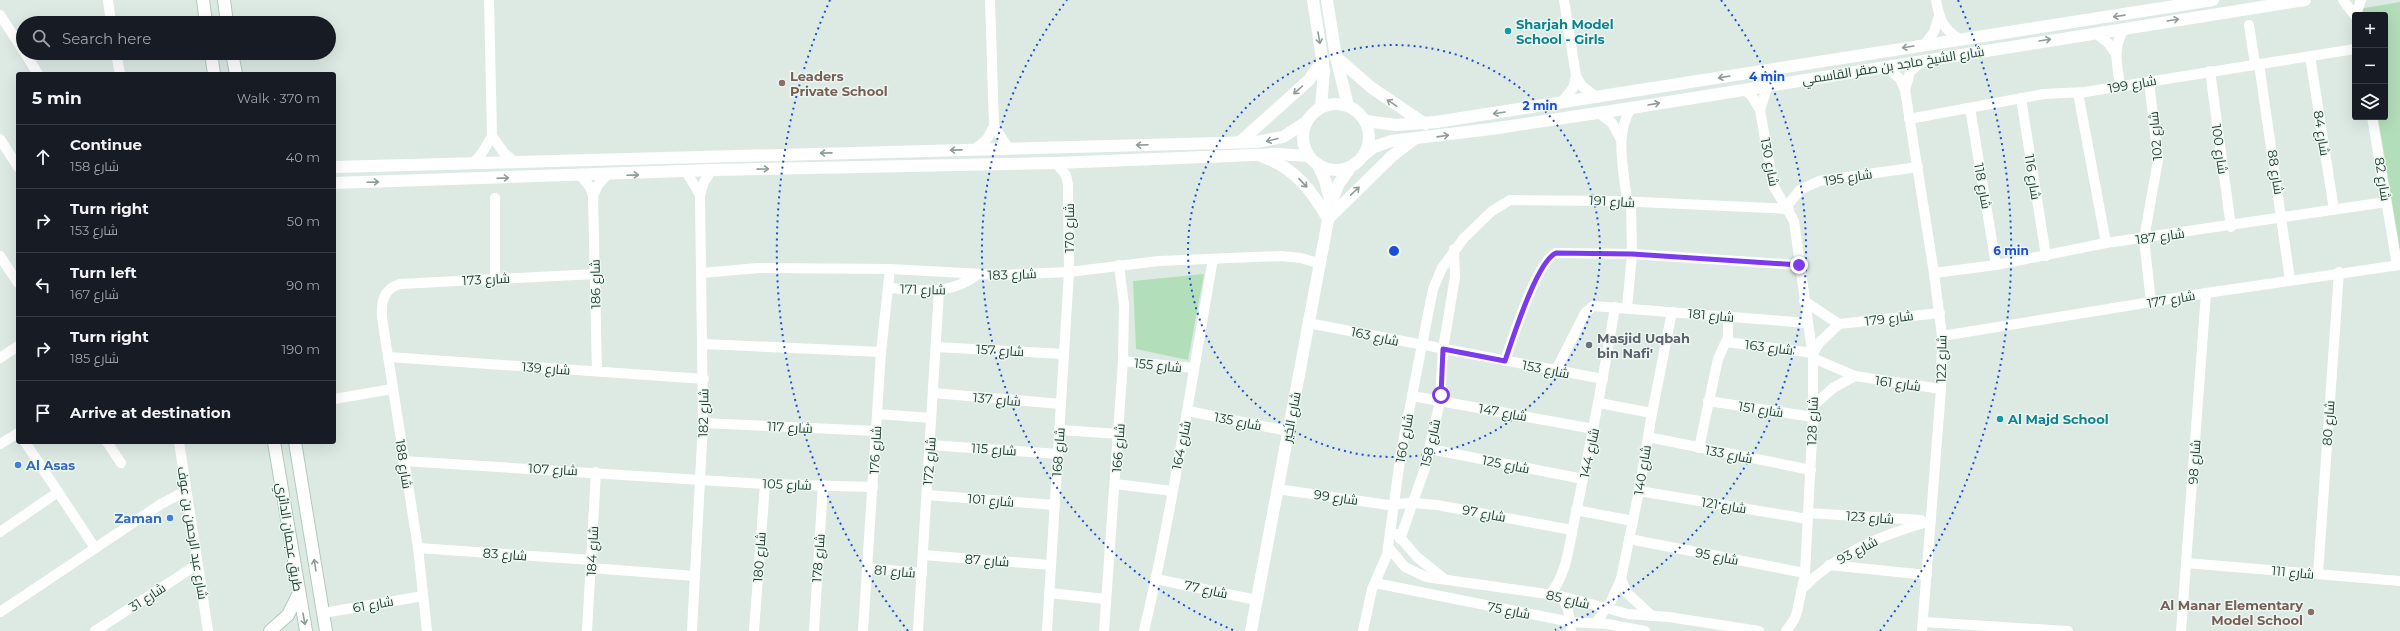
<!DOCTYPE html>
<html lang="en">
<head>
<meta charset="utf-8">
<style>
  body { margin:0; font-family:Montserrat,Cairo,sans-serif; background:#20242c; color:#f1f3f6 }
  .controls { position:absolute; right:12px; top:12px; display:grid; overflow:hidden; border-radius:4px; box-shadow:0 4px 16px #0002 }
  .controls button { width:36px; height:36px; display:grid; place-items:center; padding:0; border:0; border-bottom:1px solid #363941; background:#171b24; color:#f1f3f6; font:20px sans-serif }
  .stop { position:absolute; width:12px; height:12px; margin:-9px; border:3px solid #7c3aed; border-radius:50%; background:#fff }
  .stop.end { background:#7c3aed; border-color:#fff; box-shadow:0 1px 4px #0008 }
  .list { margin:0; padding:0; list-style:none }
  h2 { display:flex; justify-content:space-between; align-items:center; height:52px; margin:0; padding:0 16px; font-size:17px }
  h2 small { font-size:13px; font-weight:400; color:#9ea1a6 }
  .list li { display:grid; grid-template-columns:26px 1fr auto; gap:12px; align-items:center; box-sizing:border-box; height:64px; padding:0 16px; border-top:1px solid #363941 }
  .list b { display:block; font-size:15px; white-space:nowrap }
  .list p { margin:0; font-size:13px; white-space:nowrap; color:#9ea1a6 }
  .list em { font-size:13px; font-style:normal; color:#9ea1a6 }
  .icon { flex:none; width:22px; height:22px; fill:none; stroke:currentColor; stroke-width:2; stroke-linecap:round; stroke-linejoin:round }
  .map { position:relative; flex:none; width:2400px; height:631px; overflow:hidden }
  .search { position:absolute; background:#171b24; box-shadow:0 4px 16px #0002; left:16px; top:16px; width:320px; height:44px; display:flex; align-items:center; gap:10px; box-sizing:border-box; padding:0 14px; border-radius:22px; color:#9ea1a6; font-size:15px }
  .panel { position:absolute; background:#171b24; box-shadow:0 4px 16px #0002; left:16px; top:72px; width:320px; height:372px; border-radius:4px }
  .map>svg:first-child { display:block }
  .green { fill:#b3deba }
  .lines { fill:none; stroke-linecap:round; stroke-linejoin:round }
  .secondary-casing { stroke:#afcbbd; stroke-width:14 }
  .minor { stroke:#fff; stroke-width:10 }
  .tertiary { stroke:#fff; stroke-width:12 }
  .secondary { stroke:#fff; stroke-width:12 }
  .oneway { stroke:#8e9c97 }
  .route { stroke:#7c3aed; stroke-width:5 }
  .ring { fill:none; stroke:#1d4ed8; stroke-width:2; stroke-dasharray:2 4 }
  .culture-dot { fill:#0f9aa8; stroke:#edf7f1; stroke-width:1.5 }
  .education-dot { fill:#8d6e63; stroke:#edf7f1; stroke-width:1.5 }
  .worship-dot { fill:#6b7280; stroke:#edf7f1; stroke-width:1.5 }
  .shop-dot { fill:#3f7fe0; stroke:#edf7f1; stroke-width:1.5 }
  .labels { text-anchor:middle; stroke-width:3; stroke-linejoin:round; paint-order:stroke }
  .culture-label { font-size:13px; font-weight:bold; fill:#0d838f; stroke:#edf7f1; text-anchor:start }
  .street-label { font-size:13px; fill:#1d3a2f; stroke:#edf7f1 }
  .education-label { font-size:13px; font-weight:bold; fill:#785e54; stroke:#edf7f1; text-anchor:start }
  .worship-label { font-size:13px; font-weight:bold; fill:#5b616d; stroke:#edf7f1; text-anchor:start }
  .shop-label { font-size:13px; font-weight:bold; fill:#366cbe; stroke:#edf7f1; text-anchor:start }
  .centre { fill:#1d4ed8; stroke:#edf7f1; stroke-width:2 }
  .ring-label { font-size:12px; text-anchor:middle; font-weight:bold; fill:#1d4ed8; stroke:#edf7f1; stroke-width:3; stroke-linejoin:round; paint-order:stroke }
</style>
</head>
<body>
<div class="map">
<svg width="2400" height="631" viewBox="0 0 2400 631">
  <rect width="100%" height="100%" fill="#ddeae3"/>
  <g class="green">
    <path d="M2400 2V250L2378 117H2385V15H2360L2359 9Z"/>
    <path d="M1204 274 1188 360 1136 349 1133 281Z"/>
  </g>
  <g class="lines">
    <defs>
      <g id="secondary">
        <path d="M203 0 206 23"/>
        <path d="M224 0 227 23"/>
        <path d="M211 53 214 74"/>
        <path d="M232 53 236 74"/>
        <path d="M274 442 306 631"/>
        <path d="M295 442 326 631"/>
        <path d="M270 631 288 615 299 593"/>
      </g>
    </defs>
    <use href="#secondary" class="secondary-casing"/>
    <g class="minor">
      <path d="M108 0 111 23"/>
      <path d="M990 0 994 126 1009 149"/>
      <path d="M1936 0C1939 18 1943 30 1960 39"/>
      <path d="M2343 0 2355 16"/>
      <path d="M0 15 23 50"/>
      <path d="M2356 15 2361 0"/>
      <path d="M2249 25 2255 64"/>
      <path d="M2096 33 2109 44 2115 53"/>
      <path d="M1924 45 1934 32 1939 16"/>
      <path d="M25 53 38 74"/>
      <path d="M116 53 120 74"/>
      <path d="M2310 56 2334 210"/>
      <path d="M1922 61 1910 72 1905 90 1934 273 1942 336 1941 389 1922 631"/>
      <path d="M2259 64 2290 280"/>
      <path d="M1886 66 1900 79 1905 90"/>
      <path d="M2210 71 2231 227"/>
      <path d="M1576 76 1582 86 1597 98"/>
      <path d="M2149 81 2158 160 2144 239 2151 302"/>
      <path d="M1768 85 1760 110 1773 185 1794 221 1813 358V417L1805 573 1797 612 1794 620 1786 631"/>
      <path d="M2120 85C2117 65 2112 46 2125 28"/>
      <path d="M1743 89 1752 96 1760 110"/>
      <path d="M2078 93 2106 243"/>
      <path d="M2021 98 2046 256"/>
      <path d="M1561 103 1573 88 1576 76 1564 0"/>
      <path d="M1970 108 1996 265"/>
      <path d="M1599 113 1612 123 1620 138"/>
      <path d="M2372 117 2397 265"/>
      <path d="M1909 119 2044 94 2085 92 2355 49"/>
      <path d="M492 136 504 153 515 162"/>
      <path d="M0 139 18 167"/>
      <path d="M975 149 987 139 994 126"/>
      <path d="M473 163 482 153 492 136 489 0"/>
      <path d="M687 173 700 195"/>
      <path d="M581 176 590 187 593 196 597 371"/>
      <path d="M593 196 598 185 607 175"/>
      <path d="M495 198V279"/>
      <path d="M1627 201C1624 170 1614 136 1631 108"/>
      <path d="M1787 206 1800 190 1819 181 1918 167"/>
      <path d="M0 256 18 283"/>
      <path d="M702 273 758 268 890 269 1001 275 1069 272 1159 261 1281 256 1301 258 1321 264"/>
      <path d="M1934 273 1996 265 2106 243 2386 202"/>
      <path d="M888 288C920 290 951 296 978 274"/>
      <path d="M1804 301 1839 324"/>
      <path d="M1627 308 1632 254 1631 202"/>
      <path d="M1308 323 1603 379"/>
      <path d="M1839 324 1940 313"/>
      <path d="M1942 336 2206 293 2400 265"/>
      <path d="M1726 342 1813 353 1820 342 1839 324"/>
      <path d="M704 344 881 352"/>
      <path d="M936 347 1064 354"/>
      <path d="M388 357 704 379"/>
      <path d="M0 358 18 346"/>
      <path d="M1813 358 1855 376 1941 389"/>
      <path d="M1123 361 1193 368"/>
      <path d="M1505 361C1512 340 1537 261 1556 253L1632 254 1799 265"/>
      <path d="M1556 370 1585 313 1593 306 1807 323"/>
      <path d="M933 393 1061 404"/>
      <path d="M1412 396 1594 429"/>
      <path d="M334 399 392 389"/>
      <path d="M1708 401 1813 417"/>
      <path d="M1599 403 1652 413"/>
      <path d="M1814 405 1833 388 1855 376"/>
      <path d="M1188 411 1288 431"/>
      <path d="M877 414 931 418"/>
      <path d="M703 423 876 431"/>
      <path d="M1060 430 1119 434"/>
      <path d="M1648 437 1811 470"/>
      <path d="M25 442 95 548"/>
      <path d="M107 442 121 463"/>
      <path d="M179 442 208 631"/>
      <path d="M0 444 18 433"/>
      <path d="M930 445 1058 454"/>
      <path d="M1699 448 1718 359 1728 337V317"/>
      <path d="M1430 449 1583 479"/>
      <path d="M403 461 765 484 873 487"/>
      <path d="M1115 484 1172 491"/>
      <path d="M1277 489 1395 506"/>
      <path d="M1639 491 1808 519"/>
      <path d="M927 495 1055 505"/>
      <path d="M1395 504 1413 503 1437 505 1572 530"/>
      <path d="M1576 510 1633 521"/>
      <path d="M1808 513 1921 520"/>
      <path d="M0 532 58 492"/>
      <path d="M1397 534 1417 557 1443 578"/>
      <path d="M1400 539 1425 468 1440 401 1443 349 1455 277 1454 249"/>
      <path d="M1629 539 1805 573"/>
      <path d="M1388 547 1405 567 1426 577 1561 596 1628 614 1669 617 1759 631"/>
      <path d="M418 548 591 560"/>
      <path d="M923 555 1051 565"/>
      <path d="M2186 563 2400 581"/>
      <path d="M1829 565 1927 575"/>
      <path d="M591 568 695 576"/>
      <path d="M867 568 922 573"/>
      <path d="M2318 574 2339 272"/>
      <path d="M1156 579 1256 600"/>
      <path d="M1621 579 1627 593 1652 616"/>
      <path d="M1375 583 1571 622 1607 624 1645 631"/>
      <path d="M1802 589C1837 553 1883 534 1931 521"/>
      <path d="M1049 593 1106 599"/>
      <path d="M1550 594C1569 572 1570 536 1577 508 1591 441 1604 374 1615 307"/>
      <path d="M1561 596 1568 609 1571 631"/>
      <path d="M0 612 161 504 186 491"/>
      <path d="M323 613 423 596"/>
      <path d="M1923 622 2068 631"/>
      <path d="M1596 623 1611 601 1621 579 1639 491 1652 413 1672 312"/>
      <path d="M95 631 198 564"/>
      <path d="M427 631 418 548 382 318C381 302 383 289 400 284L595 274"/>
      <path d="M587 631 596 472"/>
      <path d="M692 631 703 423 700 195 704 182 712 170"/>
      <path d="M754 631 765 484"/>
      <path d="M814 631 823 485"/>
      <path d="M863 631 881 352 890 269"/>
      <path d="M918 631 939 291"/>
      <path d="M1047 631 1069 272 1068 185 1066 175 1056 163"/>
      <path d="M1104 631 1123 361 1124 305 1119 265"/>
      <path d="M1144 631C1173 508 1191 383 1213 259"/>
      <path d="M1363 631 1372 589 1387 555 1401 452 1433 289 1442 268 1464 238 1492 211 1510 200 1618 201 1789 209"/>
      <path d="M2181 631 2206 293"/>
    </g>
    <g class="tertiary">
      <path d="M1313 0 1324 71 1321 107"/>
      <path d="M1327 0 1336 57 1348 106"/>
      <path d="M1336 57 1372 88 1425 124"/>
      <circle cx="1336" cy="137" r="33"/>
      <path d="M1365 121 1396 125 1436 122 2213 0"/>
      <path d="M1240 142 1309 80 1323 60"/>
      <path d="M1365 154 1374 147 1391 141 1491 129 1631 108 2305 0"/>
      <path d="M1263 157C1294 167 1313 192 1328 219L1392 156 1413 140"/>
      <path d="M1318 165 1325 180 1331 204"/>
      <path d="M334 167 1256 142 1283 137 1306 122"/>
      <path d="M334 183 712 170 1056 163 1278 154 1308 156"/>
      <path d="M1251 631 1331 204 1338 185 1349 169"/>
    </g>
    <use href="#secondary" class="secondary"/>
  </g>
  <defs><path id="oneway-shaft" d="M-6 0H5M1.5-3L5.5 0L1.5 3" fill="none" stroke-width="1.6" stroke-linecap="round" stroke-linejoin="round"/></defs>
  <g class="oneway">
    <use href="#oneway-shaft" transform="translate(2119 16) rotate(172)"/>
    <use href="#oneway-shaft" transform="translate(2173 20) rotate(-9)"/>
    <use href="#oneway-shaft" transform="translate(1319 38) rotate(80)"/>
    <use href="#oneway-shaft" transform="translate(2045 40) rotate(-9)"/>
    <use href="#oneway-shaft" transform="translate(1908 47) rotate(171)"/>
    <use href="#oneway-shaft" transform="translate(1724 77) rotate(170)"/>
    <use href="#oneway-shaft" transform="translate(1298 90) rotate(138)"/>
    <use href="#oneway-shaft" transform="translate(1392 103) rotate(-146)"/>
    <use href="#oneway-shaft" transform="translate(1654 104) rotate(-10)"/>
    <use href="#oneway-shaft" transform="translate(1499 113) rotate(171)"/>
    <use href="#oneway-shaft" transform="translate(1443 136) rotate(-8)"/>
    <use href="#oneway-shaft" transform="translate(1272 140) rotate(166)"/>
    <use href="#oneway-shaft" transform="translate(1142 145) rotate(178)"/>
    <use href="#oneway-shaft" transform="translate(956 150) rotate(179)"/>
    <use href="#oneway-shaft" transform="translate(826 153) rotate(179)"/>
    <use href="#oneway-shaft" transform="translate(763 169) rotate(-1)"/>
    <use href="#oneway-shaft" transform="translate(633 175) rotate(-2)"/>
    <use href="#oneway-shaft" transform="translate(503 178) rotate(-2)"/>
    <use href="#oneway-shaft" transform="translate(373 182) rotate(-2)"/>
    <use href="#oneway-shaft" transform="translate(1303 183) rotate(47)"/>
    <use href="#oneway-shaft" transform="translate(1355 191) rotate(-44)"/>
    <use href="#oneway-shaft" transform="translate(315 565) rotate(-99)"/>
    <use href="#oneway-shaft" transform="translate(304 619) rotate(80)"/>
  </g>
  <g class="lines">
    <path class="route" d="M1441 395 1443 349 1505 361C1512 340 1537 261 1556 253L1632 254 1799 265"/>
  </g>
  <g class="ring">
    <circle cx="1394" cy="251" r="206"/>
    <path d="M1233 630A412 412 0 0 1 1067 0M1721 0A412 412 0 0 1 1555 630"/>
    <path d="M908 631A617 617 0 0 1 830 0M1958 0A617 617 0 0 1 1880 631"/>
  </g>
  <g class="culture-dot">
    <circle cx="1508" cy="31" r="4"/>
    <circle cx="2000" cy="419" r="4"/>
  </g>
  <g class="education-dot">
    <circle cx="782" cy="83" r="4"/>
    <circle cx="2311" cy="612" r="4"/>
  </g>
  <circle class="worship-dot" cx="1589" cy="345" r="4"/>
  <g class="shop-dot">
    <circle cx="18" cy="465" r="4"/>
    <circle cx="170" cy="518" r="4"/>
  </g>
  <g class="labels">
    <g class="culture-label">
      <text x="1516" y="29">Sharjah Model<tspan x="1516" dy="15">School - Girls</tspan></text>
      <text x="2008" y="424">Al Majd School</text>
    </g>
    <g class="street-label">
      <text transform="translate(1893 65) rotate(-9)" y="5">شارع الشيخ ماجد بن صقر القاسمي</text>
      <text transform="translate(2132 84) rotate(-10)" y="5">شارع 199</text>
      <text transform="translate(2322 133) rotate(81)" y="5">شارع 84</text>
      <text transform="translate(2155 136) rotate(-95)" y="5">شارع 102</text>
      <text transform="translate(2220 149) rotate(82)" y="5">شارع 100</text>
      <text transform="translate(1770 162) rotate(79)" y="5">شارع 130</text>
      <text transform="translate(2276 172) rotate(81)" y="5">شارع 88</text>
      <text transform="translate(1848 177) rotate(-9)" y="5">شارع 195</text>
      <text transform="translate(2033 177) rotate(81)" y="5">شارع 116</text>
      <text transform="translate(2383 179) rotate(81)" y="5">شارع 82</text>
      <text transform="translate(1983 186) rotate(80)" y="5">شارع 118</text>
      <text transform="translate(1612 201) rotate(3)" y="5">شارع 191</text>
      <text transform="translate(1069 228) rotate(-90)" y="5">شارع 170</text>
      <text transform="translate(2160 236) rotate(-8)" y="5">شارع 187</text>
      <text transform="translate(1012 274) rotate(-2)" y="5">شارع 183</text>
      <text transform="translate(486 279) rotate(-3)" y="5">شارع 173</text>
      <text transform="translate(595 284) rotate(-91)" y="5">شارع 186</text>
      <text transform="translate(923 289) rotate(1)" y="5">شارع 171</text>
      <text transform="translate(2171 299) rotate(-10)" y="5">شارع 177</text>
      <text transform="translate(1711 315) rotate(5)" y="5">شارع 181</text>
      <text transform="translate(1889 318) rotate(-7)" y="5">شارع 179</text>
      <text transform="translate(1375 336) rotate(12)" y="5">شارع 163</text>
      <text transform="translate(1769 347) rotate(7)" y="5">شارع 163</text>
      <text transform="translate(1000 350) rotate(3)" y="5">شارع 157</text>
      <text transform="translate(1941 359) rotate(-89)" y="5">شارع 122</text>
      <text transform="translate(1158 365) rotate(6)" y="5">شارع 155</text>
      <text transform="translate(546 368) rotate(4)" y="5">شارع 139</text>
      <text transform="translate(1546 369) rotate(11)" y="5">شارع 153</text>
      <text transform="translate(1898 383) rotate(8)" y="5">شارع 161</text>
      <text transform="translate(997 399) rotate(5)" y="5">شارع 137</text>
      <text transform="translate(1761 409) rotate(9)" y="5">شارع 151</text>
      <text transform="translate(1503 412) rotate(10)" y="5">شارع 147</text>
      <text transform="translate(703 413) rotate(-89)" y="5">شارع 182</text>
      <text transform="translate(1291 417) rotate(-79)" y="5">شارع الخير</text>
      <text transform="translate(1238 421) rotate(11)" y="5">شارع 135</text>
      <text transform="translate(1812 421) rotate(-88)" y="5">شارع 128</text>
      <text transform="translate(2328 423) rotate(-86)" y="5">شارع 80</text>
      <text transform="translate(790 427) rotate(3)" y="5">شارع 117</text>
      <text transform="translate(1404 438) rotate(-80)" y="5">شارع 160</text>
      <text transform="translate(1430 443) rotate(-77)" y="5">شارع 158</text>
      <text transform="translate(1181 445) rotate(-78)" y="5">شارع 164</text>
      <text transform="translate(1118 448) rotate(-86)" y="5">شارع 166</text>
      <text transform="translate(994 449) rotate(4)" y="5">شارع 115</text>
      <text transform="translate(875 450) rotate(-87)" y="5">شارع 176</text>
      <text transform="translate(1058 452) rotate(-86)" y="5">شارع 168</text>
      <text transform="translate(1589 453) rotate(-78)" y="5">شارع 144</text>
      <text transform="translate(1729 454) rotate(11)" y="5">شارع 133</text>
      <text transform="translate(929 461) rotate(-86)" y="5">شارع 172</text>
      <text transform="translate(2194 462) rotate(-86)" y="5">شارع 98</text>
      <text transform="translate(404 464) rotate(81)" y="5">شارع 188</text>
      <text transform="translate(1506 464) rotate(11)" y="5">شارع 125</text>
      <text transform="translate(553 469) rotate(3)" y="5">شارع 107</text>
      <text transform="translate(1642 470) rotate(-81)" y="5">شارع 140</text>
      <text transform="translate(787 484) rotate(2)" y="5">شارع 105</text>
      <text transform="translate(1336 497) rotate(8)" y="5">شارع 99</text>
      <text transform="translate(991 500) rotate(5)" y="5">شارع 101</text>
      <text transform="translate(1724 505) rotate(9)" y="5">شارع 121</text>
      <text transform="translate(1484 513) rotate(10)" y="5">شارع 97</text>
      <text transform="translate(1870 517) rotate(4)" y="5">شارع 123</text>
      <text transform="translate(193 533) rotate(81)" y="5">شارع عبد الرحمن بن عوف</text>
      <text transform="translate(290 537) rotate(81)" y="5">طريق عجمان الدائري</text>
      <text transform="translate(1857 550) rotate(-28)" y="5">شارع 93</text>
      <text transform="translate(592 551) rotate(-87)" y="5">شارع 184</text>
      <text transform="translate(505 554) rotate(4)" y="5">شارع 83</text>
      <text transform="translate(1717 556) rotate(11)" y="5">شارع 95</text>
      <text transform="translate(759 557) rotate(-86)" y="5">شارع 180</text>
      <text transform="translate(818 558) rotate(-86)" y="5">شارع 178</text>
      <text transform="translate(987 560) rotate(4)" y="5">شارع 87</text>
      <text transform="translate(895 571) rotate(5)" y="5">شارع 81</text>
      <text transform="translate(2293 572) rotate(5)" y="5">شارع 111</text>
      <text transform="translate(1206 589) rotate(12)" y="5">شارع 77</text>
      <text transform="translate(147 597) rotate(-33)" y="5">شارع 31</text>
      <text transform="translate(1568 599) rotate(13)" y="5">شارع 85</text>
      <text transform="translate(373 604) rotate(-10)" y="5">شارع 61</text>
      <text transform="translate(1509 610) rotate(11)" y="5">شارع 75</text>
    </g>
    <g class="education-label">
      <text x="790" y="81">Leaders<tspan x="790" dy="15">Private School</tspan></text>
      <text x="2303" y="610" text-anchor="end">Al Manar Elementary<tspan x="2303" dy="15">Model School</tspan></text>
    </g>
    <g class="worship-label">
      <text x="1597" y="343">Masjid Uqbah<tspan x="1597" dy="15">bin Nafi'</tspan></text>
    </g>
    <g class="shop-label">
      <text x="26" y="470">Al Asas</text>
      <text x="162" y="523" text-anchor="end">Zaman</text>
    </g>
  </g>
  <circle cx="1394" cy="251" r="6" class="centre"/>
  <g class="ring-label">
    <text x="1767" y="81">4 min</text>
    <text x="1540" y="110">2 min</text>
    <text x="2011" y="255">6 min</text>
  </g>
</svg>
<div class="controls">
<button>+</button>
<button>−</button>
<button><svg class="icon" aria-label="layers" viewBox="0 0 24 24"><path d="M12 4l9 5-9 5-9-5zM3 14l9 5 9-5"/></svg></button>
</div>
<div class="stop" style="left:1441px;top:395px"></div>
<div class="stop end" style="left:1799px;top:265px"></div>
<div class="search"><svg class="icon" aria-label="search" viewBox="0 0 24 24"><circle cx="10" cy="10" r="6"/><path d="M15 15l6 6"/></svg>Search here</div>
<section class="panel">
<h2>5 min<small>Walk · 370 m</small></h2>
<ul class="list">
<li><svg class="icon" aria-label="ahead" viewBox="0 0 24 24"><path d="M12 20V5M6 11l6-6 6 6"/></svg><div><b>Continue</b><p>شارع 158</p></div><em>40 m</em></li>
<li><svg class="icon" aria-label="right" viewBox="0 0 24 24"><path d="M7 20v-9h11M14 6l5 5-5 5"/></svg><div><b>Turn right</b><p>شارع 153</p></div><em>50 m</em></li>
<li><svg class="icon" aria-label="left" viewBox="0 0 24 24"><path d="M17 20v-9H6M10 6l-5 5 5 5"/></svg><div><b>Turn left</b><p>شارع 167</p></div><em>90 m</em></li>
<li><svg class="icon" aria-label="right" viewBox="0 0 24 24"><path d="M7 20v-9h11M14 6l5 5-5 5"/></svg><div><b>Turn right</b><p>شارع 185</p></div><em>190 m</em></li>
<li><svg class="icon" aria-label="arrive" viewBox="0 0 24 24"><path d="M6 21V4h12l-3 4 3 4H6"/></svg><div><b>Arrive at destination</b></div></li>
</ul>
</section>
</div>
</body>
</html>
